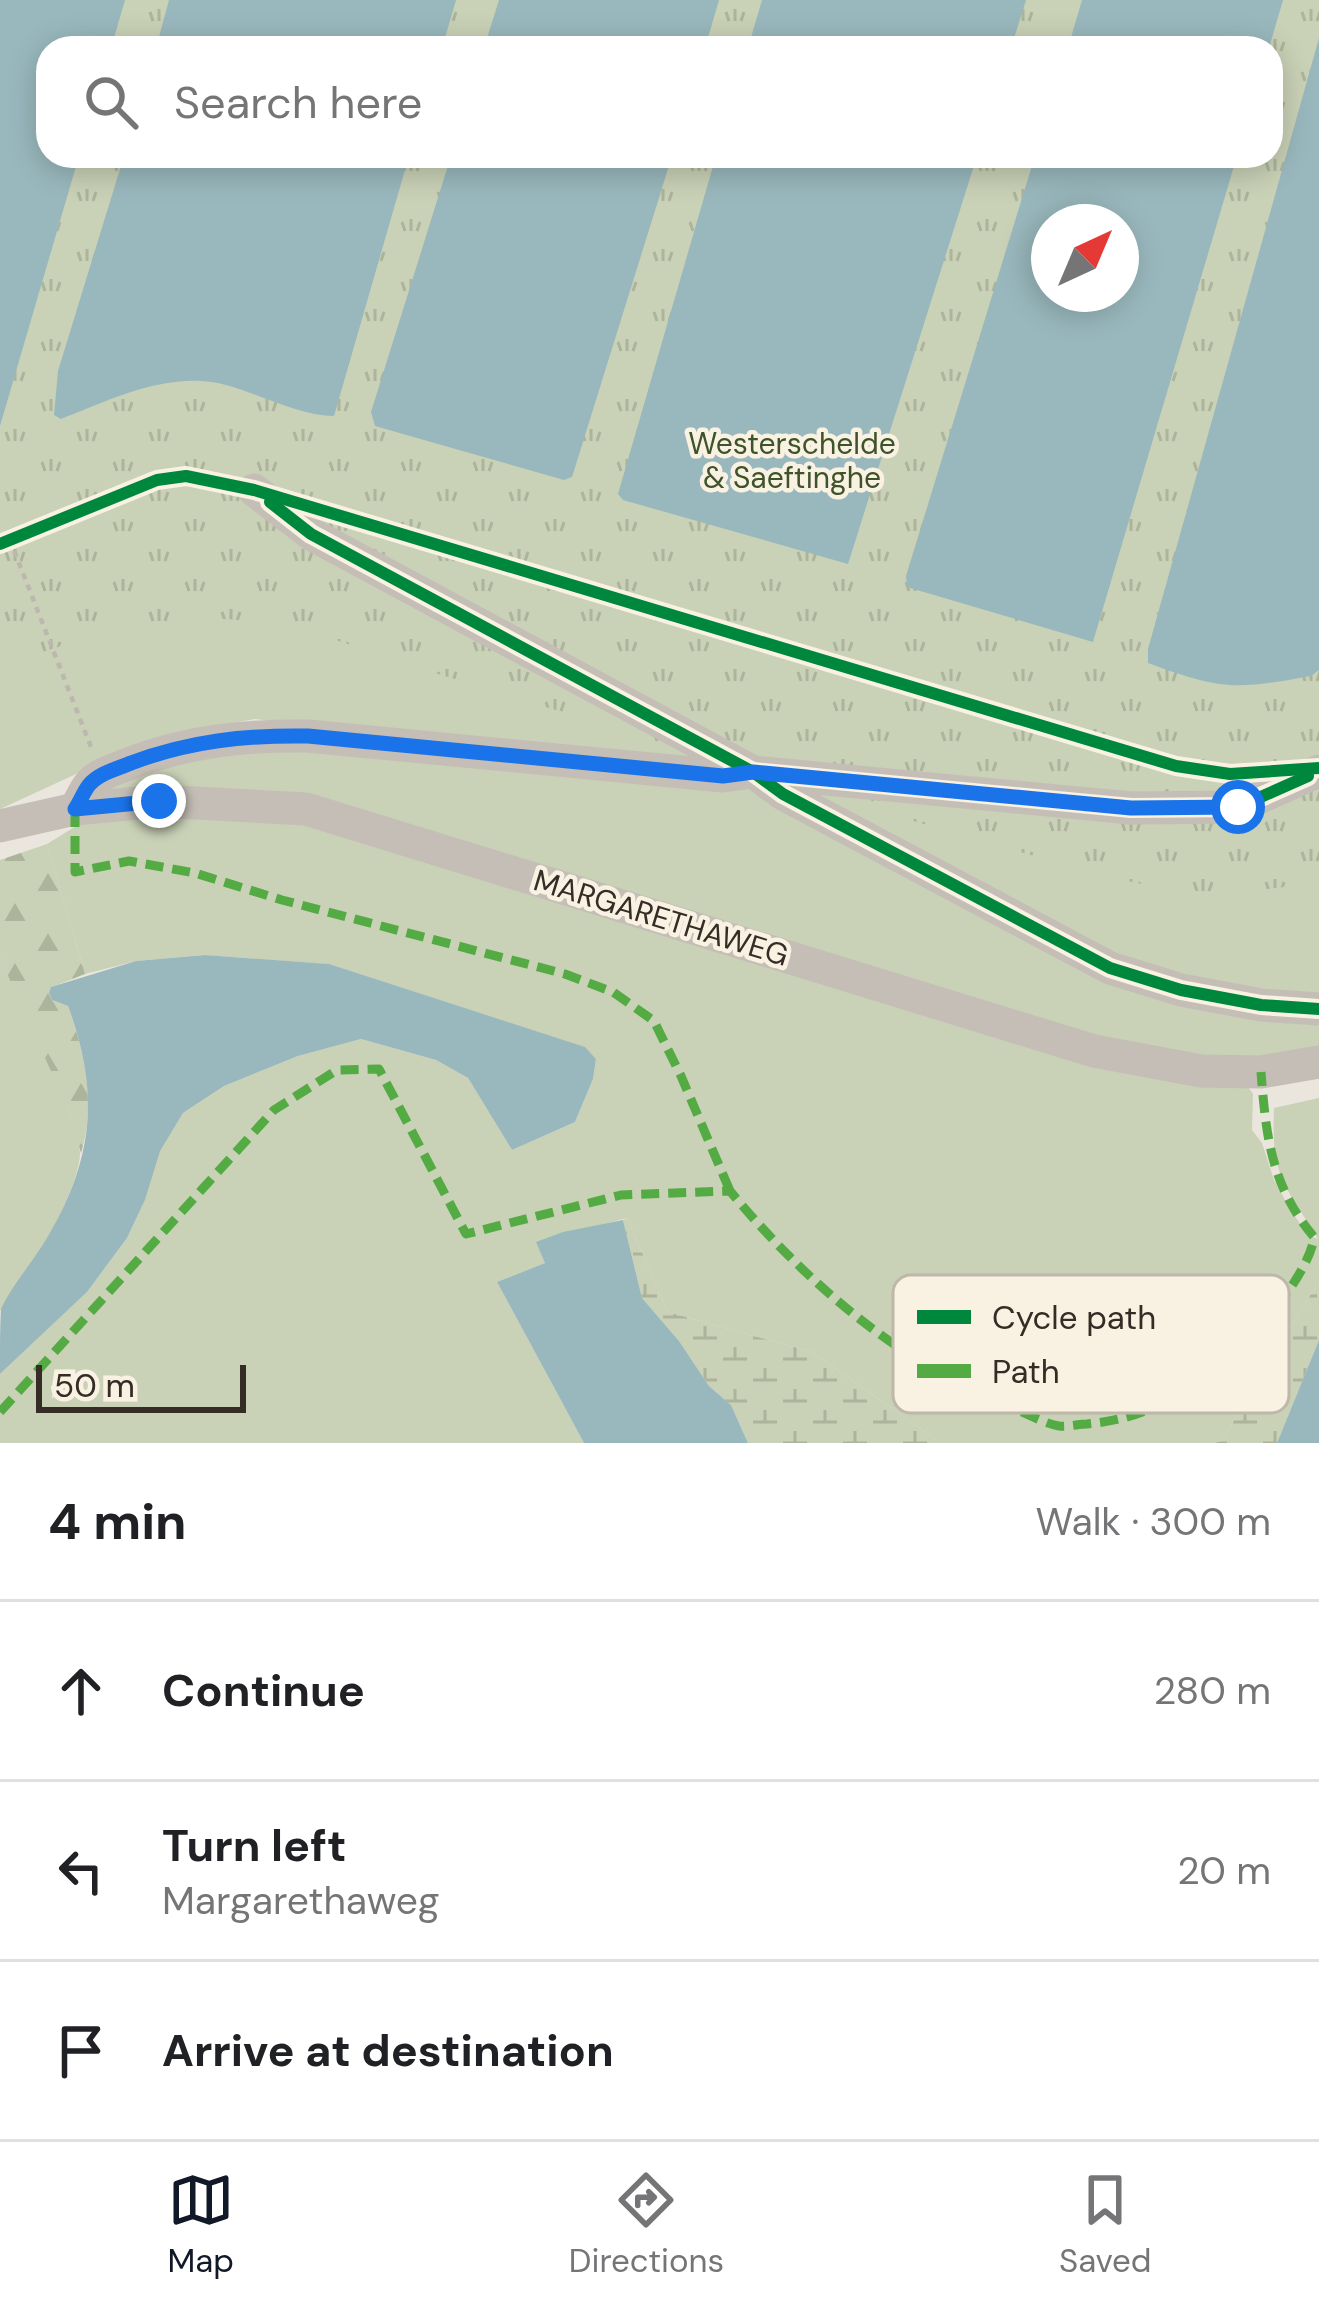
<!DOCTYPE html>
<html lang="en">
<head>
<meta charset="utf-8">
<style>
  body { margin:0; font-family:"DM Sans",sans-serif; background:#f2f2f2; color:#202124 }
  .compass { position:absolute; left:1031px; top:204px; width:108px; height:108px; border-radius:50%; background:#fff; box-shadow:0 6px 30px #0003; rotate:44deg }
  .scale { position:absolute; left:36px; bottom:30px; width:210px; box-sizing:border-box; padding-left:12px; border:6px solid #342c25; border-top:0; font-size:33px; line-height:42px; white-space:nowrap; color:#342c25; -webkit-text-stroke:9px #f9f2e3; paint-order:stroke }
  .stop { position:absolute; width:36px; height:36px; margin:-27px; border:9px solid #1a73e8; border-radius:50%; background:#fff }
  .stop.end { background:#1a73e8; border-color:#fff; box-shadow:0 3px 12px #0008 }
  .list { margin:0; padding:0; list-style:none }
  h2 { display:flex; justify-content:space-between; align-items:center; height:156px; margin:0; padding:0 48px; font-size:51px }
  h2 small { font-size:39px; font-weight:400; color:#757577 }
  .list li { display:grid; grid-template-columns:78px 1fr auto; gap:36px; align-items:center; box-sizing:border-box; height:180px; padding:0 48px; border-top:3px solid #e0e0e0 }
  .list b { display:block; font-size:45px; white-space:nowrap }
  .list p { margin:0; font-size:39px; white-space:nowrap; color:#757577 }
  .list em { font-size:39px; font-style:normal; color:#757577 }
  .icon { flex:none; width:66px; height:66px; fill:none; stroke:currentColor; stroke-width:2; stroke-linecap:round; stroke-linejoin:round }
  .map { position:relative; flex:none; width:1319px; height:1443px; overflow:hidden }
  .search { position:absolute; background:#fff; box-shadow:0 6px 30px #0003; left:36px; right:36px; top:36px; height:132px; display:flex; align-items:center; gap:30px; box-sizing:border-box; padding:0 42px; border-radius:36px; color:#757577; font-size:45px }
  .sheet { height:696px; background:#fff }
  nav { display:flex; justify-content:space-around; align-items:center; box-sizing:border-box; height:168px; border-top:3px solid #e0e0e0; background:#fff; font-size:33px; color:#757577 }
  nav a { display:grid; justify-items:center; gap:6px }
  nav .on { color:#111827 }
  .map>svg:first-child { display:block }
  .grass { fill:#c9d1b6 }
  .forest { fill:url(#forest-firs) }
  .wetland { fill:url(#wetland-marsh) }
  .park { fill:url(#park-tufts); fill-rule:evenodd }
  .water { fill:#99b8bd; fill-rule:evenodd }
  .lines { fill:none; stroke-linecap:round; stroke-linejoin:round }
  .path { stroke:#bcb7af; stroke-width:4.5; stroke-dasharray:6 6; stroke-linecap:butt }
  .minor { stroke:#c4beb6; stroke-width:33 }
  .quiet { stroke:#54ab44; stroke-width:9; stroke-dasharray:18 9; stroke-linecap:butt }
  .cycleway-casing { stroke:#f9f2e3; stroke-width:20 }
  .cycleway { stroke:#00873e; stroke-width:12 }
  .route { stroke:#1a73e8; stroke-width:15 }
  .labels { text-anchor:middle; stroke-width:9; stroke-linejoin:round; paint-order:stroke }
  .park-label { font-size:30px; fill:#3e5329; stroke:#f9f2e3 }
  .street-label { font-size:30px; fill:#342c25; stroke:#f9f2e3 }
  .key { fill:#f9f2e3; stroke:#beb7aa; stroke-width:3 }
  .key-label { font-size:33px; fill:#342c25 }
</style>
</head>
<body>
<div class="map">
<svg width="1319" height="1443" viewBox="0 0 1319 1443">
  <defs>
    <pattern id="forest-firs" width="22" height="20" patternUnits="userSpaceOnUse" patternTransform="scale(3)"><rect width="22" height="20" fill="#c9d1b6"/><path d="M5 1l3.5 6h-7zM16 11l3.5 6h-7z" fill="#adb49c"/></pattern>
    <pattern id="wetland-marsh" width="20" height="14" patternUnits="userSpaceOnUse" patternTransform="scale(3)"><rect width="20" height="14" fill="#c9d1b6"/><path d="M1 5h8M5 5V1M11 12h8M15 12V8" fill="none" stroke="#adb49c"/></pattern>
    <pattern id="park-tufts" width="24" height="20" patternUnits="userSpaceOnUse" patternTransform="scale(3)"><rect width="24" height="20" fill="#c9d1b6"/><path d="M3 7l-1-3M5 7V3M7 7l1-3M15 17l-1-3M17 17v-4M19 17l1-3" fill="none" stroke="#adb49c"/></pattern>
  </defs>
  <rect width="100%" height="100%" fill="#ebe6dd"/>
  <g class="grass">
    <path d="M159 490 704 751 702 770 255 719 176 733 137 746 0 809V552Z"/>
    <path d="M204 743 741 787 776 798 1103 969 1319 1012V1050L1232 1063 1147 1053 316 803 104 794V781Z"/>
    <path d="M1319 780V994L1161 980 786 783Z"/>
    <path d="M129 812 268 817 336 831 1246 1084 1253 1094 1252 1130 1262 1143 1274 1180 1290 1209 1308 1235 1318 1239C1285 1184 1271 1179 1274 1108L1319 1098V1281L1222 1440 1215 1443H941L812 1352 668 1312 627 1218 537 1242 545 1263 497 1282 584 1443H0V1374L87 1292 127 1238 145 1200 159 1151 183 1113 224 1086 298 1056 361 1039 436 1060 468 1078 512 1150 575 1122 593 1079 596 1059 584 1047 328 964 204 955 136 961 85 974 47 844 86 820Z"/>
    <path d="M0 958C16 993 83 1125 80 1155 77 1195 26 1280 0 1311Z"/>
  </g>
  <path class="forest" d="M47 844 85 974 52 987 49 993 52 1000 68 1006C85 1054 96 1104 81 1153L69 1111 0 958V860Z"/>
  <g class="wetland">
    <path d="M627 1218 668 1312 812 1352 941 1443H748L731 1405 709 1386 679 1341 642 1298 623 1220Z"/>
    <path d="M1319 1281V1340L1277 1443H1215L1222 1440Z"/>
  </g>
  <path class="park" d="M0 0H1319V880C1191 910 1111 877 989 843 811 793 635 733 458 680 380 657 303 621 220 619 141 616 73 640 0 668ZM48 48H1271V156H48ZM1049 222H1121V294H1049Z"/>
  <g class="water">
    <path d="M0 0H125L111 48H48V156H79L0 426Z"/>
    <path d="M169 0H456L442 48H156Z"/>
    <path d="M499 0H719L705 48H484Z"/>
    <path d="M762 0H1026L1011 48H748Z"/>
    <path d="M1082 0H1283L1269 48H1068Z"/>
    <path d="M1319 38V670L1311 676C1235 690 1221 690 1148 663V649Z"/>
    <path d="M124 156H409L334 416C300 416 260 394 226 385 170 370 112 399 61 419L54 415 58 371Z"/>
    <path d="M451 156H672L572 477 564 480 375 426 371 412Z"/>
    <path d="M716 156H977L848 564 623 500 618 494Z"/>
    <path d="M1035 156H1237L1093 642 907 587 906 576ZM1049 222H1121V294H1049Z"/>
    <path d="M205 955 329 964 585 1047 596 1059 593 1079 575 1122 512 1150 468 1078 436 1060 361 1039 298 1056 224 1086 183 1113 160 1151 145 1200 127 1238 87 1292 0 1374C0 1357 0 1325 1 1309 12 1285 33 1262 47 1238 94 1158 100 1093 68 1006L52 1000 49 993 51 987 136 961Z"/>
    <path d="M623 1220 642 1298 679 1341 709 1386 731 1405 748 1443H584L497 1282 545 1263 536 1242 563 1232Z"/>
    <path d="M1319 1340V1443H1277Z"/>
  </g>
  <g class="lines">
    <path class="path" d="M10 540 91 747"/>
    <g class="minor">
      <path d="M254 490 311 534 753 772 783 794 1110 968 1181 990 1261 1005 1319 1009"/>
      <path d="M75 809C80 802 84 791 89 785 99 773 117 769 131 763 189 741 246 735 308 736L723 776 753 772 1131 808 1238 807 1319 771"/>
      <path d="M0 826 75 809 159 801 306 809 1094 1051 1201 1071 1261 1072 1319 1062"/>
    </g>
    <g class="quiet">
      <path d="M75 809V872L129 861 195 873 282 900 565 974 613 992 654 1021 681 1076 730 1191"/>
      <path d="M0 1412 274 1110 337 1070 379 1069 466 1234 621 1195 730 1191C806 1283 904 1367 1017 1410 1030 1415 1046 1424 1059 1426 1068 1427 1079 1424 1087 1424 1147 1418 1170 1400 1218 1367 1248 1346 1310 1274 1314 1237 1271 1186 1266 1136 1261 1072"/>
    </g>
    <defs>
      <g id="cycleway">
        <path d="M270 502 311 534 753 772 783 794 1110 968 1181 990 1261 1005 1319 1009"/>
        <path d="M0 544 157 480 186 476 254 490 1176 766 1230 774 1319 768"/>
        <path d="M753 772 1131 808 1238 807 1308 776"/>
      </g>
    </defs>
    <use href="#cycleway" class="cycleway-casing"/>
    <use href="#cycleway" class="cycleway"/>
  </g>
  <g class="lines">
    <path class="route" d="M159 801 75 809C80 802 84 791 89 785 99 773 117 769 131 763 189 741 246 735 308 736L723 776 753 772 1131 808 1238 807"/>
  </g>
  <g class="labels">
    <g class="park-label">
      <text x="792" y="454">Westerschelde<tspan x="792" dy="34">&amp; Saeftinghe</tspan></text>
    </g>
    <g class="street-label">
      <text transform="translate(661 918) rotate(17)" y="10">MARGARETHAWEG</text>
    </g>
  </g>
  <rect x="893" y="1275" width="396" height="138" rx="18" class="key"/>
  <rect x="917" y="1310" width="54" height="14" fill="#00873e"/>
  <rect x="917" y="1364" width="54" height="14" fill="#54ab44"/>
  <g class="key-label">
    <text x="992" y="1329">Cycle path</text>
    <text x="992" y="1383">Path</text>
  </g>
</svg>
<svg class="compass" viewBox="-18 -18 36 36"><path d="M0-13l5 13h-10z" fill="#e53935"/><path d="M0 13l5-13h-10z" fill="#757577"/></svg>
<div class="scale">50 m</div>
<div class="stop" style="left:1238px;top:807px"></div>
<div class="stop end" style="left:159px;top:801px"></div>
<div class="search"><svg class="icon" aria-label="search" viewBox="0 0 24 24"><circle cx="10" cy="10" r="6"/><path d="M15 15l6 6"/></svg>Search here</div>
</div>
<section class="sheet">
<h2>4 min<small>Walk · 300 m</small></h2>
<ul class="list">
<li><svg class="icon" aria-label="ahead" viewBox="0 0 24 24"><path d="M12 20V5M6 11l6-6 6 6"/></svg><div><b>Continue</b></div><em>280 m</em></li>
<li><svg class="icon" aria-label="left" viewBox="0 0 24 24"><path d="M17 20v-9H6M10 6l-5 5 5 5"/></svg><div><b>Turn left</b><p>Margarethaweg</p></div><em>20 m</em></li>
<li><svg class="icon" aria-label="arrive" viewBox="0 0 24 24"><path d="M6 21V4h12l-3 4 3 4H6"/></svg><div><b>Arrive at destination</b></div></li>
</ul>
</section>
<nav>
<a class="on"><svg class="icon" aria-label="map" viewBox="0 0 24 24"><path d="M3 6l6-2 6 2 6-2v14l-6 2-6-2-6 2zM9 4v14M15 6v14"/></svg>Map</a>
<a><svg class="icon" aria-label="directions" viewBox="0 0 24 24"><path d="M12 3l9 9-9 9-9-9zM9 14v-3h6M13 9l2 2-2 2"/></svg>Directions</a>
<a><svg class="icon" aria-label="saved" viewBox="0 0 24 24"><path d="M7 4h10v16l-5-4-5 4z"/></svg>Saved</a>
</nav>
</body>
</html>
